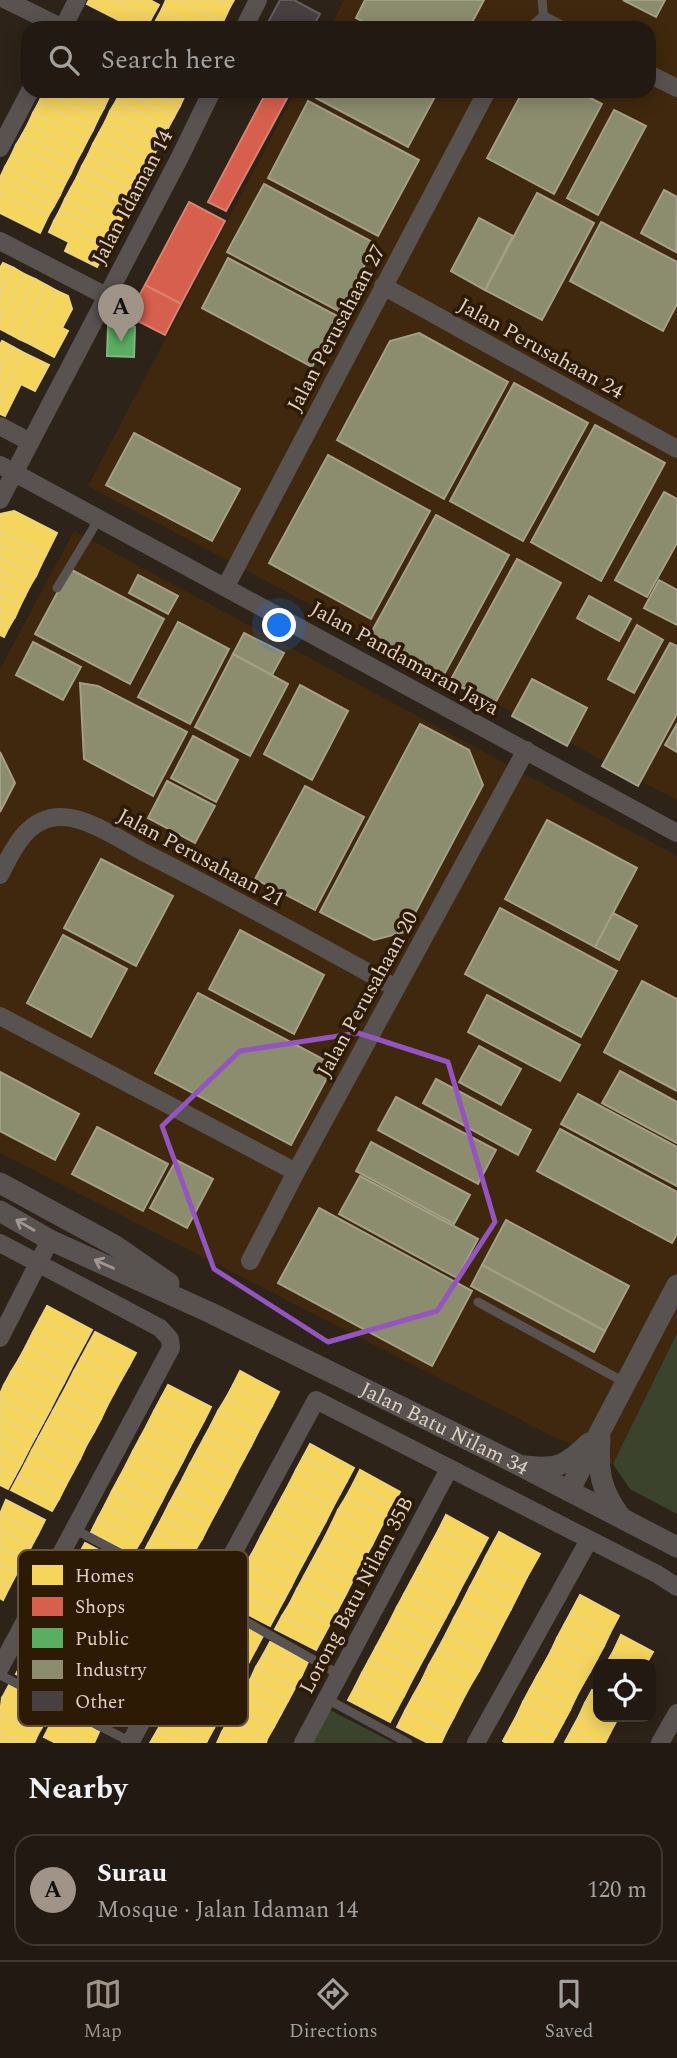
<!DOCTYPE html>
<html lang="en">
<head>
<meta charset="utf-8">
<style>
  body { margin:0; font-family:Spectral,serif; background:#2a231b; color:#f1f3f6 }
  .controls { position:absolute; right:21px; bottom:21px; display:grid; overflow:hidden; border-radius:14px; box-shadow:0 4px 18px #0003 }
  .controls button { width:63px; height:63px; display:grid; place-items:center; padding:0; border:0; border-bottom:2px solid #3f3832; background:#221a12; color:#f1f3f6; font:35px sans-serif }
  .you { position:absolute; left:280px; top:626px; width:24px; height:24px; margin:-18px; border:5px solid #fff; border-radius:50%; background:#1a73e8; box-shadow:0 0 0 10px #1a73e833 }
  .badge { display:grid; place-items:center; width:46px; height:46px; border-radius:50%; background:#a09387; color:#111; font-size:23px; font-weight:700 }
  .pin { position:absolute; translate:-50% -58px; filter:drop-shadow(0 2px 4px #0008) }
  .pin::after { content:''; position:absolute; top:37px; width:24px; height:21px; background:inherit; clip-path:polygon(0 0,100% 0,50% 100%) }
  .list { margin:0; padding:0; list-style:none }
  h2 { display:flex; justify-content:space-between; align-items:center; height:91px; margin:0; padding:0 28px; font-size:30px }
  h2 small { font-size:23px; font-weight:400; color:#a2a19f }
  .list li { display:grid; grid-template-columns:46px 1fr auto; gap:21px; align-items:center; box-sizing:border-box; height:112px; margin:0 14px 14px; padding:0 14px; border:2px solid #3f3832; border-radius:21px }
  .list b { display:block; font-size:26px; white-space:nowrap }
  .list p { margin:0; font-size:23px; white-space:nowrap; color:#a2a19f }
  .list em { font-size:23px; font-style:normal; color:#a2a19f }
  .icon { flex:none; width:38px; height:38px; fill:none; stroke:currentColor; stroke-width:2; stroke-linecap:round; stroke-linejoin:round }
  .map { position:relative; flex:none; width:677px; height:1743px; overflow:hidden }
  .search { position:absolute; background:#221a12; box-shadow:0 4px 18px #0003; left:21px; right:21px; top:21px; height:77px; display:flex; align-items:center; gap:18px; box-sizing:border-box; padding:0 24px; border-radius:21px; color:#a2a19f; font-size:26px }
  .sheet { height:217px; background:#221a12 }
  nav { display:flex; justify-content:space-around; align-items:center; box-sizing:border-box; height:98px; border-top:2px solid #3f3832; background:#221a12; font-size:19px; color:#a2a19f }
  nav a { display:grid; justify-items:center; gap:4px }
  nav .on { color:#a09387 }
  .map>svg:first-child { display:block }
  .built { fill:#3f280e }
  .green { fill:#3b432d }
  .homes { fill:#f6d55c; stroke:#eed47b; stroke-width:2 }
  .shops { fill:#d6604d; stroke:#d88270; stroke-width:2 }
  .public { fill:#5aae61; stroke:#81b87e; stroke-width:2 }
  .industry { fill:#8c8c6e; stroke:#a4a088; stroke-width:2 }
  .building { fill:#483f41; stroke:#645d5e; stroke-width:2 }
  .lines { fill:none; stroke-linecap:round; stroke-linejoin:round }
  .service { stroke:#585251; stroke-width:9 }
  .minor { stroke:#585251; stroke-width:18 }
  .tertiary { stroke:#585251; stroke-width:21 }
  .oneway { stroke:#a19790 }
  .marked { fill:none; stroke:#9455c0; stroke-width:5; stroke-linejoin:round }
  .labels { text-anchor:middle; stroke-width:7; stroke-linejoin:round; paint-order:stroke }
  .street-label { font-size:21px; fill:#ddd0c3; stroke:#2d1a05 }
  .key { fill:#2d1a05; stroke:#62513e; stroke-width:2 }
  .key-label { font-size:19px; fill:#ddd0c3 }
</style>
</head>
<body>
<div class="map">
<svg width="677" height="1743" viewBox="0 0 677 1743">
  <rect width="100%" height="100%" fill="#2e2318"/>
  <g class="built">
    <path d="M344 0H677V800L88 486 296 91H649V28H330Z"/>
    <path d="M74 531 677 856V1333L613 1464 550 1435 0 1153V669Z"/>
  </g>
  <g class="green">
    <path d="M677 1333V1514L630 1489 613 1464Z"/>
    <path d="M328 1709 394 1743H311Z"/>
  </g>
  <g class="homes">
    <path d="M89 0H115L151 19 147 28H134L87 4Z"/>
    <path d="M115 0H150L159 5 151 19Z"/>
    <path d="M166 0H180L223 22 220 28H199L162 9Z"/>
    <path d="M180 0H216L230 7 223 22Z"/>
    <path d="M216 0H234L230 7Z"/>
    <path d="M162 9 199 28H163L154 24Z"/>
    <path d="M44 91 98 119 93 130 39 102Z"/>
    <path d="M44 91H71L104 108 98 119Z"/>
    <path d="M71 91H97L109 97 104 108Z"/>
    <path d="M97 91H113L109 97Z"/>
    <path d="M121 91 174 117 168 128 116 101Z"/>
    <path d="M124 91H151L180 106 174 117Z"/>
    <path d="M151 91H178L185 95 180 106Z"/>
    <path d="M116 101 168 128 163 138 110 111Z"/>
    <path d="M39 102 93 130 87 141 33 113Z"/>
    <path d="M110 111 163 138 157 149 105 122Z"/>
    <path d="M33 113 87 141 82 151 28 124Z"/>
    <path d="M105 122 157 149 152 160 99 133Z"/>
    <path d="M28 124 82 151 76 162 22 135Z"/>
    <path d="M99 133 152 160 146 171 93 144Z"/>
    <path d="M22 135 76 162 71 173 16 145Z"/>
    <path d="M93 144 146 171 141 182 88 155Z"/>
    <path d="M16 145 71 173 65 184 11 156Z"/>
    <path d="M88 155 141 182 135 193 82 166Z"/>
    <path d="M11 156 65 184 60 195 5 167Z"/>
    <path d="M82 166 135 193 129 204 77 177Z"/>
    <path d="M5 167 60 195 54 206 0 178Z"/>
    <path d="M77 177 129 204 124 215 71 188Z"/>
    <path d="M0 178 54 206 48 216 0 192Z"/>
    <path d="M71 188 124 215 118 226 65 199Z"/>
    <path d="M0 192 48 216 40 233 0 213Z"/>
    <path d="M65 199 118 226 113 237 60 210Z"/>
    <path d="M60 210 113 237 107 248 54 221Z"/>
    <path d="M54 221 107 248 97 267 65 251 69 242 49 232Z"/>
    <path d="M3 263 14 268 0 295V268Z"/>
    <path d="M14 268 24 274 0 322V295Z"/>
    <path d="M24 274 35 279 8 333 0 329V322Z"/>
    <path d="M35 279 46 285 19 339 8 333Z"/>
    <path d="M46 285 57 291 30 344 19 339Z"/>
    <path d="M57 291 68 296 72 309 62 328 68 331 54 357 30 344Z"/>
    <path d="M2 341 13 347 0 372V345Z"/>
    <path d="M13 347 24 353 0 399V372Z"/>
    <path d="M24 353 49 365 35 391 21 384 5 416 0 414V399Z"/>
    <path d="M14 511 57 533 46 555 0 532V514Z"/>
    <path d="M0 532 46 555 41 565 0 544Z"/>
    <path d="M0 544 41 565 36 576 0 557Z"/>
    <path d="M0 557 36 576 30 586 0 570Z"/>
    <path d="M0 570 30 586 25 596 0 583Z"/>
    <path d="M0 583 25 596 20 606 0 596Z"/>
    <path d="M0 596 20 606 15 617 0 609Z"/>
    <path d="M0 609 15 617 9 627 0 622Z"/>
    <path d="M0 622 9 627 4 637 0 635Z"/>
    <path d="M47 1306 92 1330 85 1343 40 1319Z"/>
    <path d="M40 1319 85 1343 78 1356 33 1332Z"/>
    <path d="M33 1332 78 1356 71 1369 26 1346Z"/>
    <path d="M95 1332 136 1353 129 1366 88 1345Z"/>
    <path d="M88 1345 129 1366 121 1380 81 1358Z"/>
    <path d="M26 1346 71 1369 64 1383 19 1359Z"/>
    <path d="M81 1358 121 1380 114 1393 74 1371Z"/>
    <path d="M19 1359 64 1383 57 1396 11 1372Z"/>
    <path d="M74 1371 114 1393 107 1406 67 1385Z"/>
    <path d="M240 1371 279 1392 272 1406 233 1385Z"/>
    <path d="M11 1372 57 1396 50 1410 4 1385Z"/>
    <path d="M4 1385 50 1410 43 1423 0 1400V1394Z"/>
    <path d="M67 1385 107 1406 101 1419 60 1398Z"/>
    <path d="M168 1385 211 1407 204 1421 161 1398Z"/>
    <path d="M233 1385 272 1406 265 1419 226 1398Z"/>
    <path d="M60 1398 101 1419 94 1432 53 1411Z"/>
    <path d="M161 1398 204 1421 197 1434 154 1411Z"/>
    <path d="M226 1398 265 1419 258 1432 218 1411Z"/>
    <path d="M0 1400 43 1423 36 1436 0 1417Z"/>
    <path d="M53 1411 94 1432 86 1446 46 1424Z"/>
    <path d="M154 1411 197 1434 190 1447 147 1425Z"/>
    <path d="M218 1411 258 1432 251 1446 211 1425Z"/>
    <path d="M0 1417 36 1436 29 1449 0 1434Z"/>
    <path d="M46 1424 86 1446 80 1459 39 1437Z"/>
    <path d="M147 1425 190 1447 183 1461 140 1438Z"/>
    <path d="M211 1425 251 1446 244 1459 204 1438Z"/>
    <path d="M0 1434 29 1449 22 1463 0 1451Z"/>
    <path d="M39 1437 80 1459 73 1472 32 1450Z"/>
    <path d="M140 1438 183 1461 176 1474 133 1451Z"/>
    <path d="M204 1438 244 1459 237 1472 197 1451Z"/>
    <path d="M310 1444 354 1468 347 1481 303 1457Z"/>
    <path d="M32 1450 73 1472 66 1485 25 1464Z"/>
    <path d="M0 1451 22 1463 15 1476 0 1468Z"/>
    <path d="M133 1451 176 1474 169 1487 126 1465Z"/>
    <path d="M197 1451 237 1472 230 1486 190 1464Z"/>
    <path d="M303 1457 347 1481 340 1494 296 1470Z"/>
    <path d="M25 1464 66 1485 59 1499 18 1477Z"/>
    <path d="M190 1464 230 1486 223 1499 183 1478Z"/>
    <path d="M126 1465 169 1487 162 1501 119 1478Z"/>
    <path d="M0 1468 15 1476 8 1489 0 1485Z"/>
    <path d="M296 1470 340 1494 333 1507 289 1484Z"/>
    <path d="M360 1470 400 1492 393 1505 353 1484Z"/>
    <path d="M18 1477 59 1499 52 1511 11 1490Z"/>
    <path d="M119 1478 162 1501 155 1514 112 1491Z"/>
    <path d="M183 1478 223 1499 216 1512 176 1491Z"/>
    <path d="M289 1484 333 1507 326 1521 282 1497Z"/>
    <path d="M353 1484 393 1505 386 1518 346 1497Z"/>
    <path d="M112 1491 155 1514 148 1528 105 1505Z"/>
    <path d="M176 1491 216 1512 209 1525 169 1504Z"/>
    <path d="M282 1497 326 1521 319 1534 275 1510Z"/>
    <path d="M346 1497 386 1518 379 1531 338 1510Z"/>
    <path d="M6 1500 45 1520 38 1534 0 1514Z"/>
    <path d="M169 1504 209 1525 202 1539 162 1518Z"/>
    <path d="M105 1505 148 1528 141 1541 98 1518Z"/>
    <path d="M275 1510 319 1534 312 1547 268 1523Z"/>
    <path d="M338 1510 379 1531 372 1545 332 1523Z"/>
    <path d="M0 1514 38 1534 31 1547 0 1530Z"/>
    <path d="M446 1515 488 1538 481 1551 439 1529Z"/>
    <path d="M98 1518 141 1541 133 1554 91 1532Z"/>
    <path d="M162 1518 202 1539 194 1552 155 1531Z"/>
    <path d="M268 1523 312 1547 305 1560 261 1536Z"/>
    <path d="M332 1523 372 1545 365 1558 325 1537Z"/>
    <path d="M439 1529 481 1551 474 1564 432 1542Z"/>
    <path d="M0 1530 31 1547 24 1560 0 1547Z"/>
    <path d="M155 1531 194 1552 187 1565 148 1544Z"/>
    <path d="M499 1532 540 1554 527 1577 486 1556Z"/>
    <path d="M261 1536 305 1560 298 1573 254 1550Z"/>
    <path d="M325 1537 365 1558 358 1571 318 1550Z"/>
    <path d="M432 1542 474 1564 467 1577 425 1555Z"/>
    <path d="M85 1543 127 1565 120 1578 78 1556Z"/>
    <path d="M148 1544 187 1565 180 1579 141 1558Z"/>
    <path d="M0 1547 24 1560 17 1573 0 1564Z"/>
    <path d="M254 1550 298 1573 291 1587 246 1563Z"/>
    <path d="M318 1550 358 1571 351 1584 311 1563Z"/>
    <path d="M425 1555 467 1577 460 1590 418 1568Z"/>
    <path d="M486 1556 527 1577 519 1593 478 1572Z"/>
    <path d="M246 1563 291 1587 284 1600 240 1576Z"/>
    <path d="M311 1563 351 1584 344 1598 304 1576Z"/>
    <path d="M0 1564 17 1573 10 1586 0 1581Z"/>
    <path d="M418 1568 460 1590 453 1604 411 1581Z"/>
    <path d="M478 1572 519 1593 511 1609 470 1587Z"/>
    <path d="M240 1576 284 1600 277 1613 233 1590Z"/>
    <path d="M304 1576 344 1598 337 1611 297 1589Z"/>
    <path d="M0 1581 10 1586 3 1600 0 1598Z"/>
    <path d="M411 1581 453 1604 446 1617 404 1594Z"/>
    <path d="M470 1587 511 1609 503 1624 462 1603Z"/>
    <path d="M297 1589 337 1611 330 1624 290 1603Z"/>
    <path d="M233 1590 277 1613 270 1626 226 1603Z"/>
    <path d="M404 1594 446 1617 439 1630 397 1607Z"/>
    <path d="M580 1595 619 1616 610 1633 571 1612Z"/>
    <path d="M290 1603 330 1624 323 1637 282 1616Z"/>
    <path d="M462 1603 503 1624 495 1640 454 1618Z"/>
    <path d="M397 1607 439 1630 432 1643 390 1621Z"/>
    <path d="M571 1612 610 1633 604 1646 564 1625Z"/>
    <path d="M219 1613 263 1636 256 1649 212 1626Z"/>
    <path d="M282 1616 323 1637 316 1650 275 1629Z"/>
    <path d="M454 1618 495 1640 487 1655 446 1634Z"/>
    <path d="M390 1621 432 1643 425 1656 383 1634Z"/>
    <path d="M564 1625 604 1646 597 1659 557 1638Z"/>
    <path d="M212 1626 256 1649 249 1662 205 1639Z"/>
    <path d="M383 1634 425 1656 418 1669 376 1647Z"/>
    <path d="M446 1634 487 1655 479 1671 438 1649Z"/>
    <path d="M621 1635 653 1652 646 1664H636L613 1652Z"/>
    <path d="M557 1638 597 1659 590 1672 551 1651Z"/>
    <path d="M205 1639 249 1662 242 1675 198 1652Z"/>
    <path d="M270 1642 308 1662 302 1675 263 1655Z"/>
    <path d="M376 1647 418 1669 411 1682 369 1660Z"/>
    <path d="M438 1649 479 1671 470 1686 429 1665Z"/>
    <path d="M551 1651 590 1672 583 1684 544 1664Z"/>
    <path d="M613 1652 636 1664H606Z"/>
    <path d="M263 1655 302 1675 295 1688 256 1667Z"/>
    <path d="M369 1660 411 1682 404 1696 362 1673Z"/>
    <path d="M23 1661 65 1683 58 1696 16 1674Z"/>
    <path d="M544 1664 583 1684 576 1697 537 1676Z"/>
    <path d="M429 1665 470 1686 462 1701 422 1680Z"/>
    <path d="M256 1667 295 1688 288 1701 250 1680Z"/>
    <path d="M362 1673 404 1696 397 1709 355 1687Z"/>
    <path d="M537 1676 576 1697 570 1710 530 1689Z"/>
    <path d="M250 1680 288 1701 281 1714 243 1694Z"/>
    <path d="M422 1680 462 1701 454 1717 413 1696Z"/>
    <path d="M9 1685 53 1708 46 1721 2 1698Z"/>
    <path d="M355 1687 397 1709 390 1722 348 1700Z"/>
    <path d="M530 1689 570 1710 563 1723 523 1702Z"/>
    <path d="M592 1690 598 1693V1710L585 1703Z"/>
    <path d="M177 1692 221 1715 214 1728 171 1705Z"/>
    <path d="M243 1694 281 1714 274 1727 236 1706Z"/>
    <path d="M413 1696 454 1717 446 1732 405 1711Z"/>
    <path d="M2 1698 46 1721 38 1734 0 1714Z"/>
    <path d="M523 1702 563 1723 556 1736 517 1715Z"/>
    <path d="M585 1703 598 1710V1717H611L617 1720 610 1733 579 1716Z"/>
    <path d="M171 1705 214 1728 207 1741 164 1718Z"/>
    <path d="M236 1706 274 1727 267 1739 229 1719Z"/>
    <path d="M58 1710 99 1732 94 1743H88L51 1723Z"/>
    <path d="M405 1711 446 1732 441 1743H428L397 1727Z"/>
    <path d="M0 1714 38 1734 34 1743H23L0 1731Z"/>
    <path d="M517 1715 556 1736 552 1743H537L510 1728Z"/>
    <path d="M579 1716 610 1733 605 1743H598L572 1729Z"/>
    <path d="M164 1718 207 1741 206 1743H180L157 1731Z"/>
    <path d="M229 1719 267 1739 266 1743H243L222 1732Z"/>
    <path d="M51 1723 88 1743H56L44 1737Z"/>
    <path d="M510 1728 537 1743H506L503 1741Z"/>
    <path d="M572 1729 598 1743H567L565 1742Z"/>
    <path d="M0 1731 23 1743H0Z"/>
    <path d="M157 1731 180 1743H150Z"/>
    <path d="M222 1732 243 1743H217Z"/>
  </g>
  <g class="shops">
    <path d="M267 91H291L226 211 208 202Z"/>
    <path d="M189 202 225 221 181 304 145 285Z"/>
    <path d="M145 285 181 304 165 335 128 316Z"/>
  </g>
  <path class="public" d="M108 326 135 327 134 357 107 356Z"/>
  <g class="industry">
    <path d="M365 0H484L469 28H376L356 18Z"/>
    <path d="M623 0H665L656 17Z"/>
    <path d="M320 91H438L408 147 316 98Z"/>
    <path d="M523 91H577L602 104 554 194 487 158Z"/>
    <path d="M308 101 419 160 378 236 268 178Z"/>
    <path d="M614 110 646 126 598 215 567 198Z"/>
    <path d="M264 184 376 244 340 312 227 252Z"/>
    <path d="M664 190 677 197 676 252 641 233Z"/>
    <path d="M537 193 594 223 542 320 485 290Z"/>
    <path d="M479 218 513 236 485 290 451 271Z"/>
    <path d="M601 222 677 262V304L663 331 570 281Z"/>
    <path d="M228 258 339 317 312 367 202 308Z"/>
    <path d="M419 333 508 382 444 499 337 440 390 341Z"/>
    <path d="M514 383 588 423 523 541 450 501Z"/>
    <path d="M595 425 665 463 601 581 531 542Z"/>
    <path d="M134 433 240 489 212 541 106 485Z"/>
    <path d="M328 455 430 511 371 619 269 563Z"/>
    <path d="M664 492 677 499V543L647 597 615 580Z"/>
    <path d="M436 515 509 555 441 680 367 640Z"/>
    <path d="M517 559 561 583 494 705 450 681Z"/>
    <path d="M70 569 164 619 130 684 35 634Z"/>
    <path d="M138 575 178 596 168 614 129 593Z"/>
    <path d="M659 580 677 590V625L644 608Z"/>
    <path d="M589 596 631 619 619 641 577 618Z"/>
    <path d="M178 622 229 649 190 724 138 697Z"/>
    <path d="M637 625 663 640 634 693 608 679Z"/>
    <path d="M244 633 284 653 272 675 233 654Z"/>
    <path d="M33 642 81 667 63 700 16 675Z"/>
    <path d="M670 643 677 646V714L638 786 602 766Z"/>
    <path d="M233 654 288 684 250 756 195 727Z"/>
    <path d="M532 679 587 708 567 746 512 716Z"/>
    <path d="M80 683 98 686 187 732 153 796 84 759Z"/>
    <path d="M300 685 348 711 312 780 264 754Z"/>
    <path d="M420 724 469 750 483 785 405 932 374 940 320 912Z"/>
    <path d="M677 724V752L665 745Z"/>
    <path d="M193 736 238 760 216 802 171 778Z"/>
    <path d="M0 752 15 783 0 812Z"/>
    <path d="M167 781 215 806 195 843 148 818Z"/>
    <path d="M305 786 364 817 315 910 255 879Z"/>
    <path d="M547 820 637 868 595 947 505 899Z"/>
    <path d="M101 859 173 896 136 966 64 928Z"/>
    <path d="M500 908 617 971 581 1037 465 974Z"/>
    <path d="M613 913 637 926 619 960 595 947Z"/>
    <path d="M240 930 324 975 294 1034 209 989Z"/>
    <path d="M63 935 127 969 91 1037 27 1003Z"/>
    <path d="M642 981 677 999V1091L604 1052Z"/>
    <path d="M198 993 334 1065 291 1145 155 1073Z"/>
    <path d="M487 995 580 1045 560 1081 468 1032Z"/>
    <path d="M479 1046 521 1069 501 1105 459 1082Z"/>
    <path d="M620 1071 677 1102V1143L602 1103Z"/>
    <path d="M0 1072 79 1114 55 1160 0 1131Z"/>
    <path d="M436 1079 531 1130 518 1155 423 1103Z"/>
    <path d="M578 1094 677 1147V1186L561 1124Z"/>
    <path d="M396 1097 496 1150 478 1184 378 1130Z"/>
    <path d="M97 1127 168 1164 143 1211 72 1174Z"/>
    <path d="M560 1129 677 1192V1234L672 1243 537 1171Z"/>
    <path d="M371 1142 470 1195 454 1224 356 1171Z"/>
    <path d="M176 1160 213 1179 187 1228 150 1208Z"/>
    <path d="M360 1176 478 1239 457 1278 339 1214Z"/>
    <path d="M319 1208 472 1291 432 1366 278 1283Z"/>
    <path d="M506 1220 629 1286 605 1331 482 1265Z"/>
    <path d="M482 1265 605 1331 594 1352 471 1286Z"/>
  </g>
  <path class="building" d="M280 0H294L320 14 312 28H265Z"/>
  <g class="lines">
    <g class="service">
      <path d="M542 0 544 21"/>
      <path d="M57 588 100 517"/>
      <path d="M478 1302 624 1382"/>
      <path d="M74 1529 208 1600 340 1675"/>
      <path d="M0 1675 131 1742"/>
      <path d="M327 1699 408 1743"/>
    </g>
    <g class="minor">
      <path d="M6 0 63 28"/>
      <path d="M63 28 77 0"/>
      <path d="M244 28 258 0"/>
      <path d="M536 28 544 21 558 28"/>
      <path d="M649 74 677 88"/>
      <path d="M0 148 30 91"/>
      <path d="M0 241 106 296"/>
      <path d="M383 286 677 449"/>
      <path d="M0 426 30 442"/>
      <path d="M0 465 677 833"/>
      <path d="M0 500 180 157 212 91"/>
      <path d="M226 586 487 91"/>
      <path d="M0 875C13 849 28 816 62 817 87 817 123 841 145 853 230 896 313 942 396 988"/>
      <path d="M0 1016 296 1172"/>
      <path d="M0 1243 160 1328 170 1339 171 1348 0 1668"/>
      <path d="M250 1261 296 1172 526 750"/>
      <path d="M0 1338 50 1240"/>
      <path d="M130 1743 316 1400 657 1574 677 1587"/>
      <path d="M303 1743 449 1469"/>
      <path d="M476 1743 589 1540"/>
      <path d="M660 1743 677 1713"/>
    </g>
    <g class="tertiary">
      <path d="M0 1183 114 1245 169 1283"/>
      <path id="s1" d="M0 1211 50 1240 211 1313 521 1466 677 1547"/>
      <path d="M600 1438C598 1472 600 1489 620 1516"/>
      <path d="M525 1466C557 1470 567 1465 589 1443"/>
      <path d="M569 1491 677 1285"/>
    </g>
  </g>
  <defs><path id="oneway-shaft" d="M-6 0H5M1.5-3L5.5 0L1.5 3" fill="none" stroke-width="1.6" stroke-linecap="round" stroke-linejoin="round" transform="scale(1.75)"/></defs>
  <g class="oneway">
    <use href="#oneway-shaft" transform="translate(25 1225) rotate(-150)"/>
    <use href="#oneway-shaft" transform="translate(104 1264) rotate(-156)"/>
  </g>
  <path class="marked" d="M358 1033 448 1062 495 1222 437 1311 328 1342 214 1269 162 1126 240 1051Z"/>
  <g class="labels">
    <g class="street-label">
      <text transform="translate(132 197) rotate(-62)" y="7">Jalan Idaman 14</text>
      <text transform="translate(336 328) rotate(-62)" y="7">Jalan Perusahaan 27</text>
      <text transform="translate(541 348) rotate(29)" y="7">Jalan Perusahaan 24</text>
      <text transform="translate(405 658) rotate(29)" y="7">Jalan Pandamaran Jaya</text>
      <text transform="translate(201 857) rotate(28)" y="7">Jalan Perusahaan 21</text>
      <text transform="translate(367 994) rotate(-61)" y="7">Jalan Perusahaan 20</text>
      <text dy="7" stroke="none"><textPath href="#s1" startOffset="495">Jalan Batu Nilam 34</textPath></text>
      <text transform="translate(356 1595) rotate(-62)" y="7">Lorong Batu Nilam 35B</text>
    </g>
  </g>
  <rect x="18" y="1550" width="230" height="176" rx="10" class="key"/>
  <rect x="32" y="1565" width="31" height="20" fill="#f6d55c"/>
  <rect x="32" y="1597" width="31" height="19" fill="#d6604d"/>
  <rect x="32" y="1628" width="31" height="20" fill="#5aae61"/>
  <rect x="32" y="1660" width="31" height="19" fill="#8c8c6e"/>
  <rect x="32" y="1691" width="31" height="20" fill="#483f41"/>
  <g class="key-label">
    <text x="75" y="1582">Homes</text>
    <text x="75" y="1613">Shops</text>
    <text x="75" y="1645">Public</text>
    <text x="75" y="1676">Industry</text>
    <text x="75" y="1708">Other</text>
  </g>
</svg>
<div class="controls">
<button><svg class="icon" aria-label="locate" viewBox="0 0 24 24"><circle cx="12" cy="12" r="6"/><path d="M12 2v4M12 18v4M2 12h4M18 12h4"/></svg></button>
</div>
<div class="you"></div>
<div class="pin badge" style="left:121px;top:342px">A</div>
<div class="search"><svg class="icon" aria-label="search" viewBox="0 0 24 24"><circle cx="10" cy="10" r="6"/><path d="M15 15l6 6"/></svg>Search here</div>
</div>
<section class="sheet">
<h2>Nearby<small></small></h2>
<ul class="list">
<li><span class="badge">A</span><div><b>Surau</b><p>Mosque · Jalan Idaman 14</p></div><em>120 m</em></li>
</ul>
</section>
<nav>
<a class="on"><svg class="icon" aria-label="map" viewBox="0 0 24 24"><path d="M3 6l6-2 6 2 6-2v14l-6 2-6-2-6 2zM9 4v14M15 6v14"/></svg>Map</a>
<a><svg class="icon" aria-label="directions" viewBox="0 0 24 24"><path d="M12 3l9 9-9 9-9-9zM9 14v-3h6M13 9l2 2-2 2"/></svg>Directions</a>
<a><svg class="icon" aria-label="saved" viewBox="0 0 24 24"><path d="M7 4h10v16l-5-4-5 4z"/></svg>Saved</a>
</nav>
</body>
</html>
